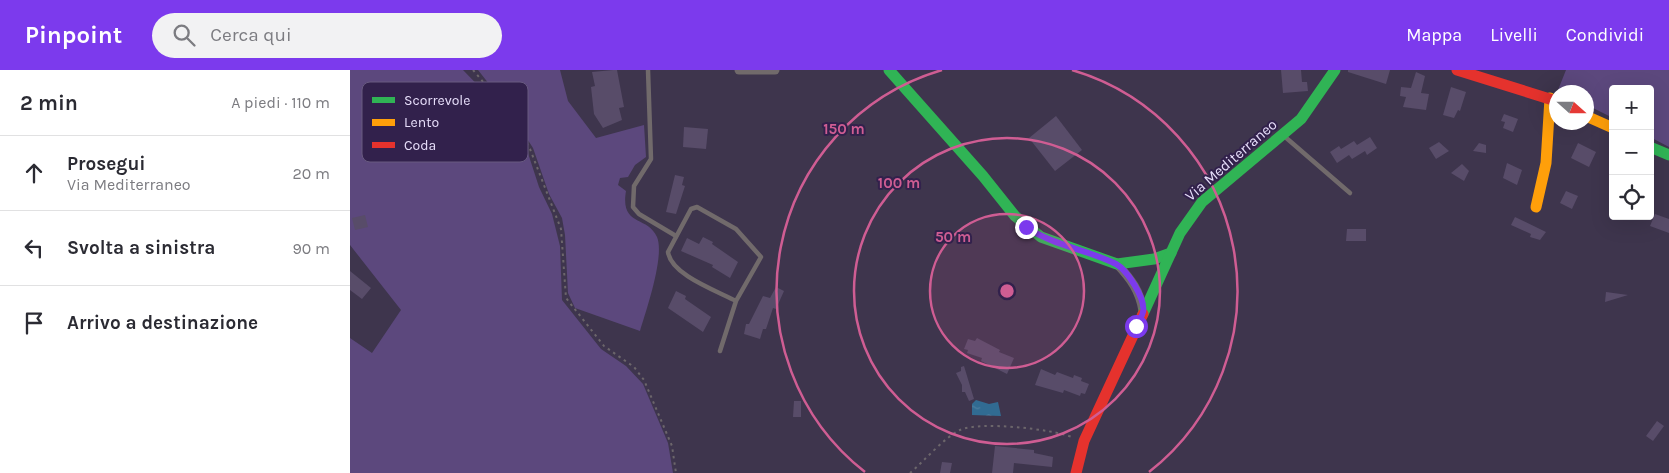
<!DOCTYPE html>
<html lang="it">
<head>
<meta charset="utf-8">
<style>
  body { margin:0; font-family:Karla,sans-serif; background:#f2f2f3; color:#2b2b33 }
  .controls { position:absolute; right:15px; top:15px; display:grid; overflow:hidden; border-radius:5px; box-shadow:0 5px 20px #0002 }
  .controls button { width:45px; height:45px; display:grid; place-items:center; padding:0; border:0; border-bottom:1px solid #e1e1e2; background:#fff; color:#2b2b33; font:25px sans-serif }
  .compass { position:absolute; left:1199px; top:15px; width:45px; height:45px; border-radius:50%; background:#fff; box-shadow:0 5px 20px #0002; rotate:111deg }
  .stop { position:absolute; width:15px; height:15px; margin:-11px; border:4px solid #7c3aed; border-radius:50%; background:#fff }
  .stop.end { background:#7c3aed; border-color:#fff; box-shadow:0 1px 5px #0008 }
  .list { margin:0; padding:0; list-style:none }
  h2 { display:flex; justify-content:space-between; align-items:center; height:65px; margin:0; padding:0 20px; font-size:21px }
  h2 small { font-size:16px; font-weight:400; color:#7c7c81 }
  .list li { display:grid; grid-template-columns:32px 1fr auto; gap:15px; align-items:center; box-sizing:border-box; height:75px; padding:0 20px; border-top:1px solid #e1e1e2 }
  .list b { display:block; font-size:19px; white-space:nowrap }
  .list p { margin:0; font-size:16px; white-space:nowrap; color:#7c7c81 }
  .list em { font-size:16px; font-style:normal; color:#7c7c81 }
  .icon { flex:none; width:28px; height:28px; fill:none; stroke:currentColor; stroke-width:2; stroke-linecap:round; stroke-linejoin:round }
  .map { position:relative; flex:none; width:1319px; height:403px; overflow:hidden }
  header { display:flex; align-items:center; gap:30px; box-sizing:border-box; height:70px; padding:0 25px; background:#7c3aed; color:#fff }
  header strong { font-size:24px }
  nav { display:flex; gap:28px; margin-inline-start:auto; font-size:18px }
  .search { width:350px; height:45px; background:#f2f2f3; display:flex; align-items:center; gap:12px; box-sizing:border-box; padding:0 18px; border-radius:28px; color:#7c7c81; font-size:19px }
  main { display:flex }
  aside { flex:1; background:#fff }
  .map>svg:first-child { display:block }
  .green { fill:#5c487d }
  .water { fill:url(#water-ripples) }
  .building { fill:#584c69 }
  .lines { fill:none; stroke-linecap:round; stroke-linejoin:round }
  .path { stroke:#6c666b; stroke-width:2; stroke-dasharray:2.5 4; stroke-linecap:butt }
  .lane { stroke:#716a6b; stroke-width:4.5 }
  .street { stroke:#716a6b; stroke-width:9 }
  .fast { stroke:#30b455; stroke-width:11 }
  .slow { stroke:#ff9f0a; stroke-width:11 }
  .jam { stroke:#e5322d; stroke-width:11 }
  .route { stroke:#7c3aed; stroke-width:6 }
  .ring { fill:none; stroke:#cf5d93; stroke-width:2.5 }
  .labels { text-anchor:middle; stroke-width:4; stroke-linejoin:round; paint-order:stroke }
  .street-label { font-size:15px; fill:#e7defa; stroke:#32214c }
  .key { fill:#32214c; stroke:#685a80; stroke-width:1 }
  .key-label { font-size:14px; fill:#e7defa }
  .centre { fill:#cf5d93; stroke:#32214c; stroke-width:2.5 }
  .ring-label { font-size:15px; text-anchor:middle; font-weight:bold; fill:#cf5d93; stroke:#32214c; stroke-width:4; stroke-linejoin:round; paint-order:stroke }
</style>
</head>
<body>
<header>
<strong>Pinpoint</strong>
<div class="search"><svg class="icon" aria-label="search" viewBox="0 0 24 24"><circle cx="10" cy="10" r="6"/><path d="M15 15l6 6"/></svg>Cerca qui</div>
<nav><a>Mappa</a><a>Livelli</a><a>Condividi</a></nav>
</header>
<main>
<aside>
<h2>2 min<small>A piedi · 110 m</small></h2>
<ul class="list">
<li><svg class="icon" aria-label="ahead" viewBox="0 0 24 24"><path d="M12 20V5M6 11l6-6 6 6"/></svg><div><b>Prosegui</b><p>Via Mediterraneo</p></div><em>20 m</em></li>
<li><svg class="icon" aria-label="left" viewBox="0 0 24 24"><path d="M17 20v-9H6M10 6l-5 5 5 5"/></svg><div><b>Svolta a sinistra</b></div><em>90 m</em></li>
<li><svg class="icon" aria-label="arrive" viewBox="0 0 24 24"><path d="M6 21V4h12l-3 4 3 4H6"/></svg><div><b>Arrivo a destinazione</b></div></li>
</ul>
</aside>
<div class="map">
<svg width="1319" height="403" viewBox="0 0 1319 403">
  <defs>
    <pattern id="water-ripples" width="26" height="14" patternUnits="userSpaceOnUse" patternTransform="scale(1.25)"><rect width="26" height="14" fill="#316b92"/><path d="M2 4q2-2 4 0t4 0M15 11q2-2 4 0t4 0" fill="none" stroke="#4f80a2"/></pattern>
  </defs>
  <rect width="100%" height="100%" fill="#3e354d"/>
  <g class="green">
    <path d="M0 0H113L148 36 176 77 189 117 202 144 210 176 212 230 251 279 276 296 293 314 318 373 323 403H0V268L22 283 51 240 0 175Z"/>
    <path d="M128 0H210L218 31 246 68 294 55 296 87 285 95 278 107 270 108 268 115 276 121C270 157 297 145 307 167 315 186 296 241 290 261L225 238 218 223 215 165 212 148 199 124 183 78 154 33Z"/>
    <path d="M1216 0H1319V77L1300 67V19H1263V48L1237 35 1236 22H1212L1208 20Z"/>
  </g>
  <path class="water" d="M626 330 639 334 648 332 651 346 622 345V334Z"/>
  <g class="building">
    <path d="M263 0H267L274 37 269 38 272 50 253 58 244 44 241 17 245 16 242 2Z"/>
    <path d="M931 0H951L952 12H957L958 21 933 23Z"/>
    <path d="M998 0H1040L1036 14 998 2Z"/>
    <path d="M1066 2 1075 6 1071 23 1079 24 1076 40 1053 37 1056 27 1050 26 1051 17 1061 18Z"/>
    <path d="M1101 17 1116 22 1110 41 1108 40 1104 48 1093 45Z"/>
    <path d="M1154 44 1168 49 1163 62 1153 58 1155 52 1151 51Z"/>
    <path d="M706 46 732 80 705 101 679 68Z"/>
    <path d="M334 57 358 59 356 79 333 77Z"/>
    <path d="M1020 67 1027 78 1017 85 1015 81 1002 89 999 85 987 93 980 82 989 76 991 79 1004 71 1007 75Z"/>
    <path d="M1089 72 1099 81 1086 89 1079 78Z"/>
    <path d="M1129 73 1136 75V83L1123 81Z"/>
    <path d="M1228 73 1246 82 1239 97 1221 88Z"/>
    <path d="M1157 93 1172 100 1167 115 1153 108Z"/>
    <path d="M1112 94 1119 101 1114 111 1101 103Z"/>
    <path d="M325 105 334 107 332 115 335 116 326 144 316 142Z"/>
    <path d="M1216 121 1228 126 1222 139 1210 133Z"/>
    <path d="M1305 144 1319 149V163L1300 156Z"/>
    <path d="M15 145 18 157 5 160 2 148Z"/>
    <path d="M1165 147 1196 162 1190 170 1180 167 1181 164 1161 155Z"/>
    <path d="M997 159H1016V171H996Z"/>
    <path d="M353 167 363 172 362 174 388 192 380 208 362 197 363 195 331 181 337 168 349 174Z"/>
    <path d="M0 201 21 218 12 229 0 220Z"/>
    <path d="M426 217 434 221 426 239 423 238 416 259H413L410 269 394 264 396 254H399L413 226 420 228Z"/>
    <path d="M326 221 336 226 335 229 361 247 353 262 318 238Z"/>
    <path d="M1256 222 1278 225 1255 232Z"/>
    <path d="M627 268 650 280 649 282 664 288 657 304 631 291 632 288 617 283 618 280 614 279 618 269 625 271Z"/>
    <path d="M614 296 624 329 619 331 615 322H612V315L606 303 611 301V297Z"/>
    <path d="M691 299 705 305 707 302 723 308 724 305 732 308 731 311 739 314 735 324 731 323 730 326 714 320 713 323 685 315Z"/>
    <path d="M444 331H451V347H443Z"/>
    <path d="M1307 351 1314 356 1303 371 1296 366Z"/>
    <path d="M645 376 684 380V383L703 387 702 397 664 393 663 403H642Z"/>
    <path d="M592 392 602 393 600 403H590Z"/>
  </g>
  <g class="lines">
    <g class="path">
      <path d="M123 0 150 32 180 79 211 159 216 228 254 276 284 297 294 310 322 376 326 403"/>
      <path d="M560 403C574 391 595 367 610 360 630 351 701 359 722 367"/>
    </g>
    <g class="lane">
      <path d="M298 0 301 89 284 116 283 137 289 144 326 166"/>
      <path d="M934 66 1000 123"/>
      <path d="M370 281 386 231 411 187 386 159 347 137 341 139 318 182C321 205 367 221 386 231"/>
    </g>
    <g class="street">
      <path d="M389 0H425"/>
      <path d="M767 194C781 209 790 221 793 241"/>
    </g>
    <g class="fast">
      <path d="M539 0 633 106 665 146 691 167 767 194 804 189 821 183"/>
      <path d="M1300 77 1319 85"/>
      <path d="M793 244 830 163 852 132 951 49 985 0"/>
    </g>
    <g class="slow">
      <path d="M1236 46 1263 58"/>
      <path d="M1186 137 1196 93 1200 28"/>
    </g>
    <g class="jam">
      <path d="M1107 0 1206 31"/>
      <path d="M726 403 734 371 793 244"/>
    </g>
  </g>
  <g class="lines">
    <path class="route" d="M676 157C704 176 736 179 766 194 777 200 796 229 793 242 792 247 788 252 786 256"/>
  </g>
  <circle cx="657" cy="221" r="77" fill="#cf5d93" fill-opacity=".12"/>
  <g class="ring">
    <circle cx="657" cy="221" r="77"/>
    <circle cx="657" cy="221" r="153"/>
    <path d="M515 402A230 230 0 0 1 592 0M722 0A230 230 0 0 1 799 402"/>
  </g>
  <g class="labels">
    <g class="street-label">
      <text transform="translate(881 90) rotate(-41)" y="5">Via Mediterraneo</text>
    </g>
  </g>
  <rect x="12" y="12" width="166" height="80" rx="8" class="key"/>
  <rect x="22" y="27" width="23" height="6" fill="#30b455"/>
  <rect x="22" y="49" width="23" height="7" fill="#ff9f0a"/>
  <rect x="22" y="72" width="23" height="6" fill="#e5322d"/>
  <g class="key-label">
    <text x="54" y="35">Scorrevole</text>
    <text x="54" y="57">Lento</text>
    <text x="54" y="80">Coda</text>
  </g>
  <circle cx="657" cy="221" r="8" class="centre"/>
  <g class="ring-label">
    <text x="494" y="64">150 m</text>
    <text x="549" y="118">100 m</text>
    <text x="603" y="172">50 m</text>
  </g>
</svg>
<div class="controls">
<button>+</button>
<button>−</button>
<button><svg class="icon" aria-label="locate" viewBox="0 0 24 24"><circle cx="12" cy="12" r="6"/><path d="M12 2v4M12 18v4M2 12h4M18 12h4"/></svg></button>
</div>
<svg class="compass" viewBox="-18 -18 36 36"><path d="M0-13l5 13h-10z" fill="#e53935"/><path d="M0 13l5-13h-10z" fill="#7c7c81"/></svg>
<div class="stop" style="left:786px;top:256px"></div>
<div class="stop end" style="left:676px;top:157px"></div>
</div>
</main>
</body>
</html>
